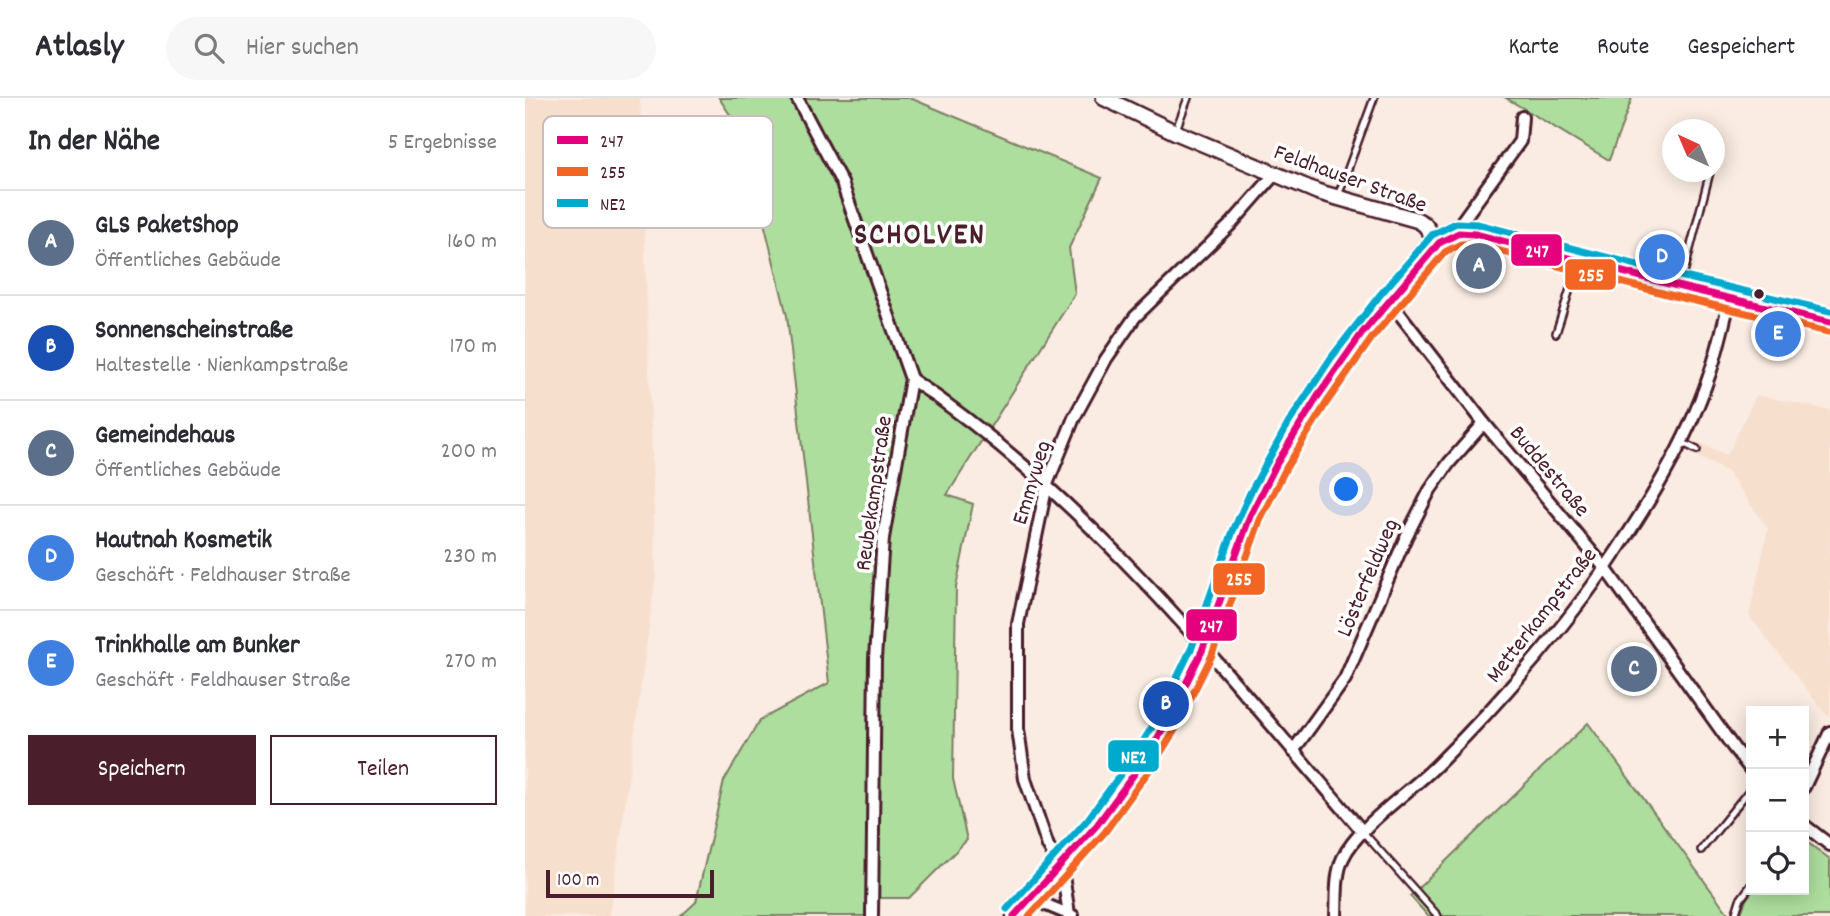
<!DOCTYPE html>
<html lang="de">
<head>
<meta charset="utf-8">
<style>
  body { margin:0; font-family:Dekko,sans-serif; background:#f7f7f7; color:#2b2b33 }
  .controls { position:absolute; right:21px; bottom:21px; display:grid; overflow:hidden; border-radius:0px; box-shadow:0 4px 18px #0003 }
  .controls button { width:63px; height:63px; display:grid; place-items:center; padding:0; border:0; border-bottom:2px solid #e1e1e2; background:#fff; color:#2b2b33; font:35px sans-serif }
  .compass { position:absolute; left:1137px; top:21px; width:63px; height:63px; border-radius:50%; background:#fff; box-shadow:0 4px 18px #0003; rotate:316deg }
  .scale { position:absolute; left:21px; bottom:18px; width:168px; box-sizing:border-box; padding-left:7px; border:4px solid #4a1f2b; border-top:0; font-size:19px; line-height:24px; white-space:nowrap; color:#4a1f2b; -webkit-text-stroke:5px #fff; paint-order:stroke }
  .you { position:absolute; left:822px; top:392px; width:24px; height:24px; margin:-18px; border:5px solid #fff; border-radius:50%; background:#1a73e8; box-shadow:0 0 0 10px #1a73e833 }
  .badge { display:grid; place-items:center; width:46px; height:46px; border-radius:50%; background:#4a1f2b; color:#fff; font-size:23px; font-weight:700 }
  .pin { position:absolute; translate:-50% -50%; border:4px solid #fff; box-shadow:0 2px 7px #0006 }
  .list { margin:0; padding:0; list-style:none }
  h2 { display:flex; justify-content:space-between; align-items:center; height:91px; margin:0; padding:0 28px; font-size:30px }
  h2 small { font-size:23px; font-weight:400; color:#7c7c81 }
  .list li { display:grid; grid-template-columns:46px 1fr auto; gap:21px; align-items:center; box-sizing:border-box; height:105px; padding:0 28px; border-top:2px solid #e1e1e2 }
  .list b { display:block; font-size:26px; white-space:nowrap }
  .list p { margin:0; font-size:23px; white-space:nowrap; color:#7c7c81 }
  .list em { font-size:23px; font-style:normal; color:#7c7c81 }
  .actions { display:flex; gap:14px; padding:21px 28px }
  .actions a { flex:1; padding:16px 0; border:2px solid #4a1f2b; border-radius:0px; text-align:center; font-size:24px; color:#4a1f2b }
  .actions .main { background:#4a1f2b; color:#fff }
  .icon { flex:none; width:38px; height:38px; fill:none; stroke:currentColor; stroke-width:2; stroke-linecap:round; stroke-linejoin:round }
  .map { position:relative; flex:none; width:1305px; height:818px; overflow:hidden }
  header { display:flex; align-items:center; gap:42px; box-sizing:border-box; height:98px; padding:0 35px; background:#fff; border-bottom:2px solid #e1e1e2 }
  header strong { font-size:33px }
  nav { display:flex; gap:38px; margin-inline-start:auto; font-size:24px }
  .search { width:490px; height:63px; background:#f7f7f7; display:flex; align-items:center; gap:18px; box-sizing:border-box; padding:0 24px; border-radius:38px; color:#7c7c81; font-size:26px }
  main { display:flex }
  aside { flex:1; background:#fff }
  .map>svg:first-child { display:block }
  .built { fill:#f7dfce }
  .green { fill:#adde9e; stroke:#7c7e64; stroke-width:2 }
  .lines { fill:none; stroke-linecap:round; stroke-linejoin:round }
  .lane-casing { stroke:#4a1f2b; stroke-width:10 }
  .street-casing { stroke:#4a1f2b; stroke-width:16 }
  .secondary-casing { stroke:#4a1f2b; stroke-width:19 }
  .lane { stroke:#fff; stroke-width:5 }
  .street { stroke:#fff; stroke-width:10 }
  .secondary { stroke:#fff; stroke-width:14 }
  .bus-1-casing { stroke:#fff; stroke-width:12 }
  .bus-2-casing { stroke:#fff; stroke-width:12 }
  .bus-3-casing { stroke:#fff; stroke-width:12 }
  .bus-1 { stroke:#e5007d; stroke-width:7 }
  .bus-2 { stroke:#f26522; stroke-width:7 }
  .bus-3 { stroke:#00a9ce; stroke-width:7 }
  .bus-dot { fill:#4a1f2b; stroke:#fff; stroke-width:2.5 }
  .labels { text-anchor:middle; stroke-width:7; stroke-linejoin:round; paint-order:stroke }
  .street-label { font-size:23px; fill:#4a1f2b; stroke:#fff }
  .district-label { font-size:30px; font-weight:bold; letter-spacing:2px; fill:#4a1f2b; stroke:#fff }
  .key { fill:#fff; stroke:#c9bcbf; stroke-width:2 }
  .key-label { font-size:19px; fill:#4a1f2b }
  .line-badge { stroke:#fff; stroke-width:2.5 }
  .badge-label { font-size:19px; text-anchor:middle; font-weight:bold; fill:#fff }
</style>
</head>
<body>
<header>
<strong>Atlasly</strong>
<div class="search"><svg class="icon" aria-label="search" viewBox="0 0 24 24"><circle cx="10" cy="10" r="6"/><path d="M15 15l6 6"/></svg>Hier suchen</div>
<nav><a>Karte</a><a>Route</a><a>Gespeichert</a></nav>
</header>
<main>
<aside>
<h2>In der Nähe<small>5 Ergebnisse</small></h2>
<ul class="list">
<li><span class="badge" style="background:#5c6f8a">A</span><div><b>GLS PaketShop</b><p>Öffentliches Gebäude</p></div><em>160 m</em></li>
<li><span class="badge" style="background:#1a4fb4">B</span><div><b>Sonnenscheinstraße</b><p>Haltestelle · Nienkampstraße</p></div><em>170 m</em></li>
<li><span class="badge" style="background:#5c6f8a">C</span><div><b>Gemeindehaus</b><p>Öffentliches Gebäude</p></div><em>200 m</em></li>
<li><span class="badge" style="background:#3f7fe0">D</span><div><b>Hautnah Kosmetik</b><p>Geschäft · Feldhauser Straße</p></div><em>230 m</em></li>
<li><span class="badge" style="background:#3f7fe0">E</span><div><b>Trinkhalle am Bunker</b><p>Geschäft · Feldhauser Straße</p></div><em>270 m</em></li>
</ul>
<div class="actions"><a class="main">Speichern</a><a>Teilen</a></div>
</aside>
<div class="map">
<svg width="1305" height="818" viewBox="0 0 1305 818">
  <rect width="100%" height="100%" fill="#faece2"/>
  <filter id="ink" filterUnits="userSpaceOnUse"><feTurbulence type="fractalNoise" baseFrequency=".0143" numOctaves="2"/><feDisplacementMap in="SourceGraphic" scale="14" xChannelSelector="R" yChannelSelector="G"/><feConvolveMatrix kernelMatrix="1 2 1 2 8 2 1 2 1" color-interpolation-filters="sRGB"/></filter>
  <g filter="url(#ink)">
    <g class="built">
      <path d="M0 0H115L131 476 85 818H0Z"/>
      <path d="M1231 297 1305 312V615L1303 619 1224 518 1243 431 1203 374 1167 356 1173 344 1202 357Z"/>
    </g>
    <g class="green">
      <path d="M194 0H385L577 80 544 150 550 196 422 397 448 406 431 489 428 681 442 742 384 800H350V818H156L171 804 199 683 235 622 304 585 262 218 217 35Z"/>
      <path d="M981 0H1107L1084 62Z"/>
      <path d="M1063 625 1205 818H903L885 798Z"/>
      <path d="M1279 742 1305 761V818H1215L1221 802 1228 792H1279Z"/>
    </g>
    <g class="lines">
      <defs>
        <g id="lane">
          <path d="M650 34 663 0"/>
          <path d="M813 98 849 0"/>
          <path d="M1156 186 1185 74"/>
          <path d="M1031 235 1054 163"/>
          <path d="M1156 344 1172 352"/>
          <path d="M838 734 913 818"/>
          <path d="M1176 752 1226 690"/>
          <path d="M1210 818 1215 802 1226 787"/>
        </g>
        <g id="street">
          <path d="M272 0 317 85 386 281 358 440 350 561 347 818"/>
          <path d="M934 135 935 126 995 43 997 19"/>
          <path d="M864 202 959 325 1080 470 1208 649 1226 672"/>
          <path d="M386 281C562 398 701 575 838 734"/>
          <path d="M768 653 820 581 881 439 905 392 924 365 959 325"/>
          <path d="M1279 689 1305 634"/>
          <path d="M1279 727 1305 747"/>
          <path d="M507 801 548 818"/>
          <path d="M544 816 537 771 523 748 500 681 493 631V526L522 386 549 320 581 261 610 219 707 125 750 76"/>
          <path d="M811 818C812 799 810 777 818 760 833 728 885 694 912 667 973 606 1031 540 1081 469 1121 410 1161 347 1184 278 1193 253 1198 227 1205 201"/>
        </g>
        <g id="secondary">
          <path d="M579 0 650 34 793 94 892 122 899 126 914 145"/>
          <path d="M489 818C566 742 636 654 677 553 698 502 709 448 734 399 781 307 843 220 914 145L934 135 950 136 1156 189 1305 224"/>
        </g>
      </defs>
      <use href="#lane" class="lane-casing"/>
      <use href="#street" class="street-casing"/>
      <use href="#secondary" class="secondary-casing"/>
      <use href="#lane" class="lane"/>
      <use href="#street" class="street"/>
      <use href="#secondary" class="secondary"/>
      <defs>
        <path id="bus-1" d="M489 818 572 727 620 661 641 626 677 553 725 418 752 365 793 298 838 234 914 145 934 135 950 136 1156 189 1305 224"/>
        <path id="bus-2" d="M504 818 580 734 628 667 650 632 687 557 735 422 761 370 802 304 847 240 920 154 936 146H948L1153 199 1303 234"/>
        <path id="bus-3" d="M482 811 563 721 611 655 632 621 667 549 708 433 725 395 763 326 806 260 855 197 907 137 931 125 952 126 1159 179 1305 213"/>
      </defs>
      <use href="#bus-1" class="bus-1-casing"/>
      <use href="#bus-2" class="bus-2-casing"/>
      <use href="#bus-3" class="bus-3-casing"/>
      <use href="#bus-1" class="bus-1"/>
      <use href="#bus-2" class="bus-2"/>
      <use href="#bus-3" class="bus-3"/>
    </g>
  </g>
  <circle class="bus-dot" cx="1234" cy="196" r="6"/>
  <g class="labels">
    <g class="street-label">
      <text transform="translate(826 79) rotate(20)" y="8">Feldhauser Straße</text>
      <text transform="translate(1026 372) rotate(50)" y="8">Buddestraße</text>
      <text transform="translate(505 384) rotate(-73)" y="8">Emmyweg</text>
      <text transform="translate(347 395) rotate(-82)" y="8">Reubekampstraße</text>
      <text transform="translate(841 479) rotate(-67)" y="8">Lösterfeldweg</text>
      <text transform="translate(1015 516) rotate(-52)" y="8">Metterkampstraße</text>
    </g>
    <g class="district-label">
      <text x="395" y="145">SCHOLVEN</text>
    </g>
  </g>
  <rect x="18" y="18" width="230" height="112" rx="10" class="key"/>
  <rect x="32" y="38" width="31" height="8" fill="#e5007d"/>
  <rect x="32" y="69" width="31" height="9" fill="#f26522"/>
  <rect x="32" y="101" width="31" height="8" fill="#00a9ce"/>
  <g class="key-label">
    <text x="75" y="49">247</text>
    <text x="75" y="80">255</text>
    <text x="75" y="112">NE2</text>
  </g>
  <g class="line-badge">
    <rect x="985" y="135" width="53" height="34" rx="7" fill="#e5007d"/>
    <rect x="1039" y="160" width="53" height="33" rx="7" fill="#f26522"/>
    <rect x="687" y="464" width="54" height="34" rx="7" fill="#f26522"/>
    <rect x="660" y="510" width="53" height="34" rx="7" fill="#e5007d"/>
    <rect x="582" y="641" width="53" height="34" rx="7" fill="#00a9ce"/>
  </g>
  <g class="badge-label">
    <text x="1012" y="159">247</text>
    <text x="1066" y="183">255</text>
    <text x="714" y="487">255</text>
    <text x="686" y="534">247</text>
    <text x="609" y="665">NE2</text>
  </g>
</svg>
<div class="controls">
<button>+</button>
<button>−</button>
<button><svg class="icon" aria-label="locate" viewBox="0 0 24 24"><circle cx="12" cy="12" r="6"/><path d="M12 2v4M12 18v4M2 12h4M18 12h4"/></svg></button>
</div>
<svg class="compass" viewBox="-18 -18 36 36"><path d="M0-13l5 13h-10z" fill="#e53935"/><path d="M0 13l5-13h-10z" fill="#7c7c81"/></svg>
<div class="scale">100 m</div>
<div class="you"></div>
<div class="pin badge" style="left:954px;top:168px;background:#5c6f8a">A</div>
<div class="pin badge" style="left:641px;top:606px;background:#1a4fb4">B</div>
<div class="pin badge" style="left:1109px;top:571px;background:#5c6f8a">C</div>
<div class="pin badge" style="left:1137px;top:159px;background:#3f7fe0">D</div>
<div class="pin badge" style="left:1253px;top:236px;background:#3f7fe0">E</div>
</div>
</main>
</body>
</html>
